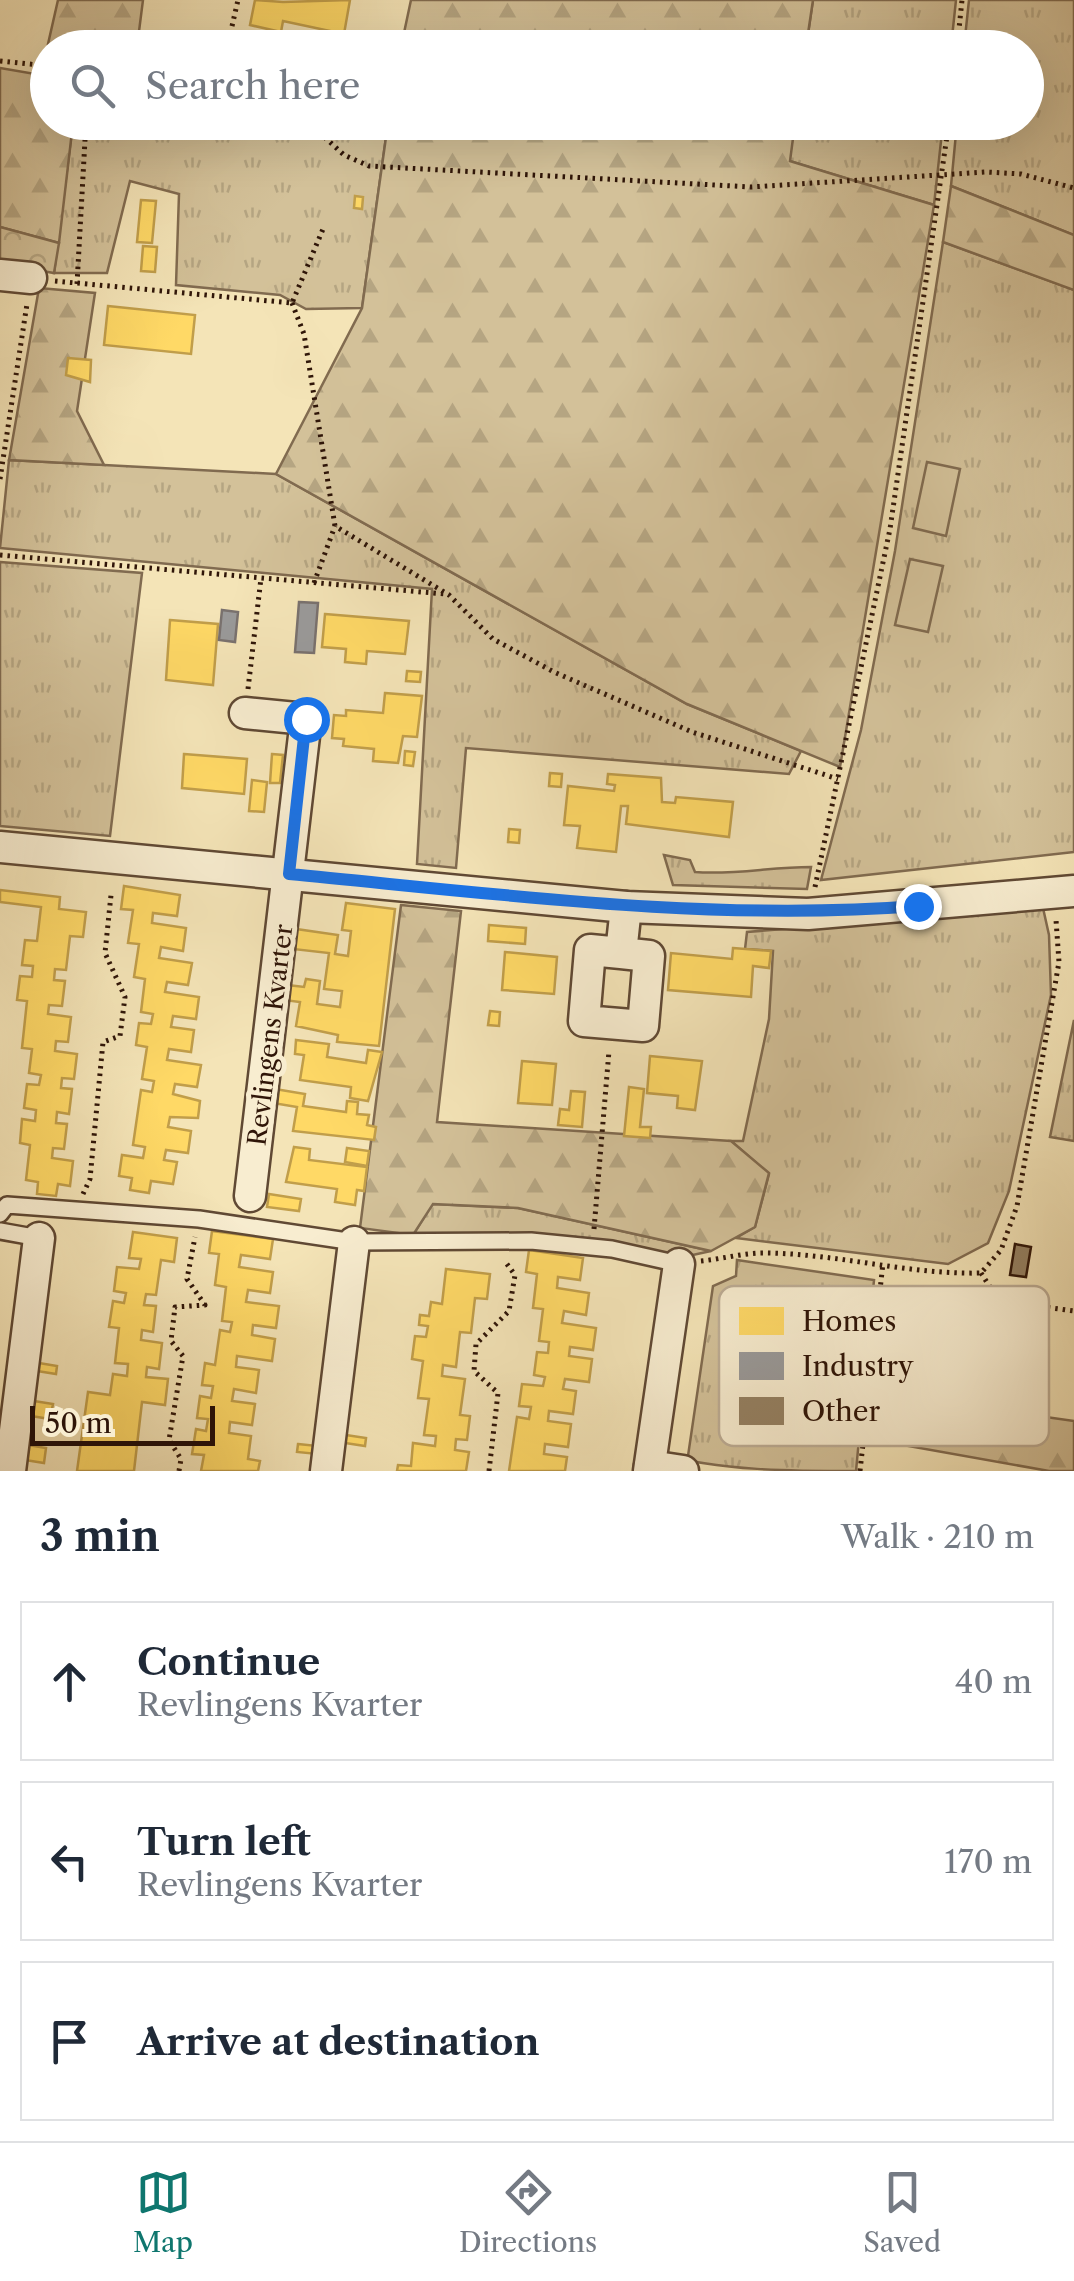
<!DOCTYPE html>
<html lang="en">
<head>
<meta charset="utf-8">
<style>
  body { margin:0; font-family:"Libre Caslon Text",serif; background:#f2f2f3; color:#1f2937 }
  .scale { position:absolute; left:30px; bottom:25px; width:185px; box-sizing:border-box; padding-left:10px; border:5px solid #2f1508; border-top:0; font-size:28px; line-height:35px; white-space:nowrap; color:#2f1508; -webkit-text-stroke:8px #f8edd0; paint-order:stroke }
  .stop { position:absolute; width:30px; height:30px; margin:-22px; border:8px solid #1a73e8; border-radius:50%; background:#fff }
  .stop.end { background:#1a73e8; border-color:#fff; box-shadow:0 2px 10px #0008 }
  .list { margin:0; padding:0; list-style:none }
  h2 { display:flex; justify-content:space-between; align-items:center; height:130px; margin:0; padding:0 40px; font-size:42px }
  h2 small { font-size:32px; font-weight:400; color:#747a83 }
  .list li { display:grid; grid-template-columns:65px 1fr auto; gap:30px; align-items:center; box-sizing:border-box; height:160px; margin:0 20px 20px; padding:0 20px; border:2px solid #e0e1e3; border-radius:0px }
  .list b { display:block; font-size:38px; white-space:nowrap }
  .list p { margin:0; font-size:32px; white-space:nowrap; color:#747a83 }
  .list em { font-size:32px; font-style:normal; color:#747a83 }
  .icon { flex:none; width:55px; height:55px; fill:none; stroke:currentColor; stroke-width:2; stroke-linecap:round; stroke-linejoin:round }
  .map { position:relative; flex:none; width:1074px; height:1471px; overflow:hidden }
  .search { position:absolute; background:#fff; box-shadow:0 10px 40px #0002; left:30px; right:30px; top:30px; height:110px; display:flex; align-items:center; gap:25px; box-sizing:border-box; padding:0 35px; border-radius:55px; color:#747a83; font-size:38px }
  .sheet { height:670px; background:#fff }
  nav { display:flex; justify-content:space-around; align-items:center; box-sizing:border-box; height:140px; border-top:2px solid #e0e1e3; background:#fff; font-size:28px; color:#747a83 }
  nav a { display:grid; justify-items:center; gap:5px }
  nav .on { color:#0f766e }
  .map>svg:first-child { display:block }
  .grass { fill:url(#grass-tufts); stroke:#816b50; stroke-width:2.5 }
  .forest { fill:url(#forest-firs); stroke:#816b50; stroke-width:2.5 }
  .park { fill:url(#park-crowns); stroke:#816b50; stroke-width:2.5 }
  .pitch { fill:#d3c199; stroke:#816b50; stroke-width:2.5 }
  .homes { fill:#ffd966; stroke:#c19e4a; stroke-width:2.5 }
  .industry { fill:#999; stroke:#79716e; stroke-width:2.5 }
  .building { fill:#958163; stroke:#2f1508; stroke-width:2.5 }
  .lines { fill:none; stroke-linecap:round; stroke-linejoin:round }
  .service-casing { stroke:#604934; stroke-width:20 }
  .minor-casing { stroke:#604934; stroke-width:35 }
  .path { stroke:#2f1508; stroke-width:5; stroke-dasharray:2.5 5; stroke-linecap:butt }
  .service { stroke:#f8edd0; stroke-width:15 }
  .minor { stroke:#f8edd0; stroke-width:30 }
  .route { stroke:#1a73e8; stroke-width:12 }
  .labels { text-anchor:middle; stroke-width:10; stroke-linejoin:round; paint-order:stroke }
  .street-label { font-size:25px; fill:#2f1508; stroke:#f8edd0 }
  .key { fill:#f8edd0; stroke:#bcac94; stroke-width:2.5 }
  .key-label { font-size:28px; fill:#2f1508 }
</style>
</head>
<body>
<div class="map">
<svg width="1074" height="1471" viewBox="0 0 1074 1471">
  <defs>
    <pattern id="grass-tufts" width="24" height="20" patternUnits="userSpaceOnUse" patternTransform="scale(2.5)"><rect width="24" height="20" fill="#d3c199"/><path d="M3 7l-1-3M5 7V3M7 7l1-3M15 17l-1-3M17 17v-4M19 17l1-3" fill="none" stroke="#b5a582"/></pattern>
    <pattern id="forest-firs" width="22" height="20" patternUnits="userSpaceOnUse" patternTransform="scale(2.5)"><rect width="22" height="20" fill="#d3c199"/><path d="M5 1l3.5 6h-7zM16 11l3.5 6h-7z" fill="#b5a582"/></pattern>
    <pattern id="park-crowns" width="20" height="18" patternUnits="userSpaceOnUse" patternTransform="scale(2.5)"><rect width="20" height="18" fill="#d3c199"/><path d="M2 6a3 3 0 1 1 6 0M12 15a3 3 0 1 1 6 0" fill="none" stroke="#b5a582"/></pattern>
  </defs>
  <rect width="100%" height="100%" fill="#f4e4b7"/>
  <filter id="stains"><feTurbulence type="fractalNoise" baseFrequency=".002" numOctaves="4"/><feColorMatrix values="0 0 0 0 .2 0 0 0 0 .09 0 0 0 0 .02 0 0 0 .5 -.17"/></filter>
  <radialGradient id="worn" r=".72"><stop offset=".6" stop-color="#630" stop-opacity="0"/><stop offset="1" stop-color="#630" stop-opacity=".3"/></radialGradient>
  <g class="grass">
    <path d="M813 0H956L951 47 806 48Z"/>
    <path d="M969 0H1074V235L951 186 957 123 1026 122V48L964 47Z"/>
    <path d="M73 123H388L362 308 306 309 280 295 176 285 179 194 130 181 107 273H54Z"/>
    <path d="M795 123H943L934 205 789 161Z"/>
    <path d="M943 242 1074 290V852L821 880 861 730 895 551Z"/>
    <path d="M9 460 276 474 687 704 801 751 789 774 466 748 456 868 417 864 432 589 0 548Z"/>
    <path d="M0 562 142 573 110 836 0 826Z"/>
    <path d="M664 855 690 860 695 872C736 875 769 867 811 867L807 889 673 885Z"/>
    <path d="M1043 908 1049 935 1051 995 1009 1191 988 1243 948 1264 736 1238 755 1227 769 1174 731 1141H743L769 1019 773 951 745 949 747 932Z"/>
    <path d="M1074 1020V1141L1050 1137Z"/>
    <path d="M432 1204 518 1208 711 1251 679 1258 413 1235Z"/>
    <path d="M737 1260 874 1280 856 1471C795 1471 718 1471 662 1454L688 1456 713 1286 736 1276Z"/>
  </g>
  <g class="forest">
    <path d="M58 0H143L137 47 48 44Z"/>
    <path d="M411 0H813L806 47H401Z"/>
    <path d="M0 68 47 76 48 122 73 123 59 243 0 227Z"/>
    <path d="M388 123H795L790 161 934 205 840 767 687 704 276 474 362 308Z"/>
    <path d="M951 186 1074 235V290L943 242Z"/>
    <path d="M39 288 95 293 77 411 104 465 9 460Z"/>
    <path d="M401 905 461 911 437 1122 731 1141 769 1173 755 1227 711 1251 518 1208 433 1204 413 1235 360 1228Z"/>
    <path d="M892 1395 1074 1421V1471H1049L886 1442Z"/>
  </g>
  <path class="park" d="M0 227 59 243 54 273 0 264Z"/>
  <g class="pitch">
    <path d="M927 462 960 469 946 536 913 528Z"/>
    <path d="M910 559 943 566 928 632 895 625Z"/>
  </g>
  <g class="homes">
    <path d="M255 0 283 2 350 0 344 34 283 21 281 32 250 25Z"/>
    <path d="M355 196 363 197 362 209 354 208Z"/>
    <path d="M141 200 156 201 152 243 137 242Z"/>
    <path d="M143 246 157 247 155 272 141 271Z"/>
    <path d="M108 306 195 315 191 354 104 345Z"/>
    <path d="M68 358 91 360 90 382 66 375Z"/>
    <path d="M325 614 409 621 405 654 367 651 366 664 345 662 346 649 322 647Z"/>
    <path d="M170 620 218 624 213 685 166 680Z"/>
    <path d="M407 671 421 672 420 682 406 681Z"/>
    <path d="M385 693 422 696 417 737 403 736 398 763 373 761 374 749 343 746 344 739 332 738 334 715 346 716V710L383 713Z"/>
    <path d="M405 751 415 752 413 766 404 765Z"/>
    <path d="M184 754 247 759 244 794 182 788Z"/>
    <path d="M272 754 283 755 280 783H270Z"/>
    <path d="M550 773 562 774 561 787 549 786Z"/>
    <path d="M608 774 661 778 662 802 675 803 676 797 733 802 729 837 626 824 628 806H621L616 852 577 848 580 826 564 825 568 786 614 791 615 785 607 784Z"/>
    <path d="M252 780 267 782 264 812 249 811Z"/>
    <path d="M509 829 520 830 519 843 508 842Z"/>
    <path d="M124 886 180 895 177 916 153 913 152 923 186 928 183 951 161 947 159 958 192 963 188 985 167 982 165 992 199 997 196 1019 173 1016 171 1027 194 1030 191 1052 169 1049 167 1060 201 1065 197 1087 175 1084 173 1094 200 1101 198 1118 170 1117 168 1127 191 1131 188 1153 166 1150 164 1160 177 1162 173 1184 151 1181 149 1193 130 1190 132 1178 119 1176 122 1155 143 1158 145 1147 133 1145 141 1090 152 1092 154 1081 142 1079 147 1047 136 1045 139 1023 151 1024 153 1014 141 1012 145 979 134 977 139 944 128 943 133 910 121 909Z"/>
    <path d="M0 890 60 897 59 909 86 912 83 937 70 936 66 970 55 969 54 980 65 981 62 1006 49 1005 48 1014 71 1017 68 1042 56 1041 55 1051 77 1054 74 1079 62 1078 61 1088 72 1089 69 1114 57 1112 56 1123 67 1124 64 1149 53 1148 52 1158 73 1161 70 1186 58 1184 56 1196 37 1194 38 1182 26 1180 30 1145 20 1143 22 1119 35 1121 36 1110 24 1108 27 1084 39 1085 41 1075 29 1073 32 1049 22 1048 27 1001 17 1000 20 976 32 977 33 966 22 965 25 940 37 941 41 907 0 902Z"/>
    <path d="M346 903 395 909 379 1046 337 1042 338 1035 296 1026 300 1002 284 1000 287 985 304 987 306 979 320 981 317 1004 340 1007 342 991 324 989 329 953 293 949 296 929 338 935 335 954 348 956 351 931 342 930Z"/>
    <path d="M489 925 526 928 525 944 488 941Z"/>
    <path d="M733 948 771 951 769 968 753 966 751 997 668 990 671 953 732 959Z"/>
    <path d="M505 952 557 957 554 994 502 990Z"/>
    <path d="M490 1011 500 1012 499 1026 488 1025Z"/>
    <path d="M296 1040 329 1044 327 1057 366 1063 368 1050 382 1052 368 1101 350 1098 351 1087 300 1080 304 1055 295 1054Z"/>
    <path d="M650 1056 702 1061 695 1110 677 1108 678 1096 647 1093Z"/>
    <path d="M522 1061 556 1064 552 1105 518 1103Z"/>
    <path d="M629 1087 644 1089 640 1127H651L650 1138 624 1136Z"/>
    <path d="M275 1089 305 1094 303 1106 346 1112 347 1101 358 1102 357 1114 369 1115 367 1125 376 1127 374 1140 293 1131 297 1107 273 1103Z"/>
    <path d="M571 1091 585 1092 582 1127 558 1125 560 1109 569 1110Z"/>
    <path d="M294 1147 310 1149 309 1160 367 1167 364 1191 357 1190 355 1205 335 1202 337 1189 286 1182Z"/>
    <path d="M347 1148 369 1151 367 1166 345 1162Z"/>
    <path d="M269 1194 301 1199 299 1211 267 1207Z"/>
    <path d="M212 1231 273 1239 270 1259 241 1255 239 1267 273 1272 270 1293 248 1290 246 1302 279 1306 276 1328 253 1325 252 1335 275 1339 272 1361 237 1356 236 1367 259 1370 256 1393 234 1389 232 1401 255 1404 252 1425 230 1422 229 1433 251 1436 248 1459 260 1461 258 1471H201L204 1455 192 1454 196 1429 206 1431 208 1419 197 1418 200 1396 211 1398 213 1386 202 1385 205 1363 215 1365 220 1330 230 1332 232 1322 222 1321 226 1287 215 1285 219 1254 209 1253Z"/>
    <path d="M133 1232 177 1238 174 1262 161 1260 156 1295 146 1294 144 1305 156 1306 153 1332 142 1330 141 1340 162 1343 159 1369 147 1367 146 1377 168 1379 165 1405 142 1402 134 1471H77L88 1392 110 1395 113 1374 127 1376 128 1364 115 1363 119 1328 109 1327 113 1301 124 1303 126 1293 114 1291 117 1267 139 1269 141 1259 129 1258Z"/>
    <path d="M529 1250 583 1258 580 1280 558 1277 557 1288 589 1293 586 1315 564 1311 562 1323 596 1328 593 1350 570 1347 569 1356 592 1359 589 1382 565 1379 563 1389 576 1391 573 1414 549 1411 548 1421 571 1424 568 1447 545 1444 544 1454 567 1457 565 1471H509L517 1417 529 1419 531 1407 519 1406 522 1384 543 1386 545 1377 534 1375 537 1352 548 1353 549 1342 539 1341 543 1309 533 1308 537 1274 526 1272Z"/>
    <path d="M446 1269 490 1274 487 1299 475 1298 471 1333 460 1332 456 1367 443 1365 442 1376 465 1379 460 1415 470 1416 467 1440 456 1439 455 1450 469 1452 466 1471H397L398 1465 411 1466 413 1443 435 1446 436 1436 424 1435 429 1399 418 1398 423 1361 412 1359 415 1336 426 1337 428 1326 419 1325 420 1315 429 1316 431 1302 442 1304Z"/>
    <path d="M39 1363 57 1366 56 1374 37 1371Z"/>
    <path d="M34 1401 53 1404 50 1419 31 1416Z"/>
    <path d="M346 1435 366 1438 365 1446 345 1443Z"/>
    <path d="M298 1444 318 1446 317 1454 297 1452Z"/>
    <path d="M28 1445 46 1448 44 1463 25 1460Z"/>
  </g>
  <g class="industry">
    <path d="M299 602 318 603 314 653 295 652Z"/>
    <path d="M222 610 238 612 235 642 219 640Z"/>
  </g>
  <path class="building" d="M1015 1244 1031 1247 1026 1277 1010 1275Z"/>
  <g class="lines">
    <defs>
      <g id="service">
        <path d="M0 1214 7 1205 199 1219 354 1242 531 1241 612 1249 679 1264"/>
        <path d="M0 1231 39 1238"/>
      </g>
      <g id="minor">
        <path d="M0 275 31 278"/>
        <path d="M245 713 306 719 250 1196"/>
        <path d="M0 847 626 907 808 914 1074 891"/>
        <path d="M621 953 590 950 584 1021 643 1026 649 956 621 953 626 907"/>
        <path d="M650 1466 683 1471"/>
        <path d="M10 1471 39 1238"/>
        <path d="M326 1471 354 1242"/>
        <path d="M649 1471 679 1264"/>
      </g>
    </defs>
    <use href="#service" class="service-casing"/>
    <use href="#minor" class="minor-casing"/>
    <g class="path">
      <path d="M227 48 238 0"/>
      <path d="M957 48 962 0"/>
      <path d="M0 61 48 66"/>
      <path d="M308 122 344 155 369 166 751 187 986 172 1021 174 1074 188"/>
      <path d="M55 281 292 303 323 229"/>
      <path d="M77 284 86 122"/>
      <path d="M292 303 304 334 335 526 449 595 493 639 554 672 692 732 838 779"/>
      <path d="M0 479 27 304"/>
      <path d="M0 555 445 594"/>
      <path d="M314 583 335 526"/>
      <path d="M248 689 261 578"/>
      <path d="M815 887 890 529 949 122"/>
      <path d="M83 1194 90 1179 103 1042 120 1036 125 997 105 953 111 895"/>
      <path d="M594 1229 609 1051"/>
      <path d="M701 1261C722 1259 743 1253 763 1253 836 1253 908 1275 981 1273L1001 1250 1017 1206 1059 962 1056 920"/>
      <path d="M981 1273 999 1301 1074 1311"/>
      <path d="M179 1471 181 1459 169 1440 183 1356 171 1341 175 1307 205 1305 187 1279 195 1237"/>
      <path d="M489 1471 498 1393 474 1371 476 1344 509 1311 515 1275 504 1260"/>
      <path d="M860 1471 883 1263"/>
    </g>
    <use href="#service" class="service"/>
    <use href="#minor" class="minor"/>
  </g>
  <g class="lines">
    <path class="route" d="M306 719 289 874C499 894 708 922 918 906"/>
  </g>
  <g class="labels">
    <g class="street-label">
      <text transform="translate(270 1035) rotate(-83)" y="9">Revlingens Kvarter</text>
    </g>
  </g>
  <rect x="719" y="1286" width="330" height="160" rx="15" class="key"/>
  <rect x="739" y="1307" width="45" height="28" fill="#ffd966"/>
  <rect x="739" y="1352" width="45" height="28" fill="#999"/>
  <rect x="739" y="1397" width="45" height="28" fill="#958163"/>
  <g class="key-label">
    <text x="802" y="1331">Homes</text>
    <text x="802" y="1376">Industry</text>
    <text x="802" y="1421">Other</text>
  </g>
  <rect width="100%" height="100%" filter="url(#stains)"/>
  <rect width="100%" height="100%" fill="url(#worn)"/>
</svg>
<div class="scale">50 m</div>
<div class="stop" style="left:306px;top:719px"></div>
<div class="stop end" style="left:918px;top:906px"></div>
<div class="search"><svg class="icon" aria-label="search" viewBox="0 0 24 24"><circle cx="10" cy="10" r="6"/><path d="M15 15l6 6"/></svg>Search here</div>
</div>
<section class="sheet">
<h2>3 min<small>Walk · 210 m</small></h2>
<ul class="list">
<li><svg class="icon" aria-label="ahead" viewBox="0 0 24 24"><path d="M12 20V5M6 11l6-6 6 6"/></svg><div><b>Continue</b><p>Revlingens Kvarter</p></div><em>40 m</em></li>
<li><svg class="icon" aria-label="left" viewBox="0 0 24 24"><path d="M17 20v-9H6M10 6l-5 5 5 5"/></svg><div><b>Turn left</b><p>Revlingens Kvarter</p></div><em>170 m</em></li>
<li><svg class="icon" aria-label="arrive" viewBox="0 0 24 24"><path d="M6 21V4h12l-3 4 3 4H6"/></svg><div><b>Arrive at destination</b></div></li>
</ul>
</section>
<nav>
<a class="on"><svg class="icon" aria-label="map" viewBox="0 0 24 24"><path d="M3 6l6-2 6 2 6-2v14l-6 2-6-2-6 2zM9 4v14M15 6v14"/></svg>Map</a>
<a><svg class="icon" aria-label="directions" viewBox="0 0 24 24"><path d="M12 3l9 9-9 9-9-9zM9 14v-3h6M13 9l2 2-2 2"/></svg>Directions</a>
<a><svg class="icon" aria-label="saved" viewBox="0 0 24 24"><path d="M7 4h10v16l-5-4-5 4z"/></svg>Saved</a>
</nav>
</body>
</html>
